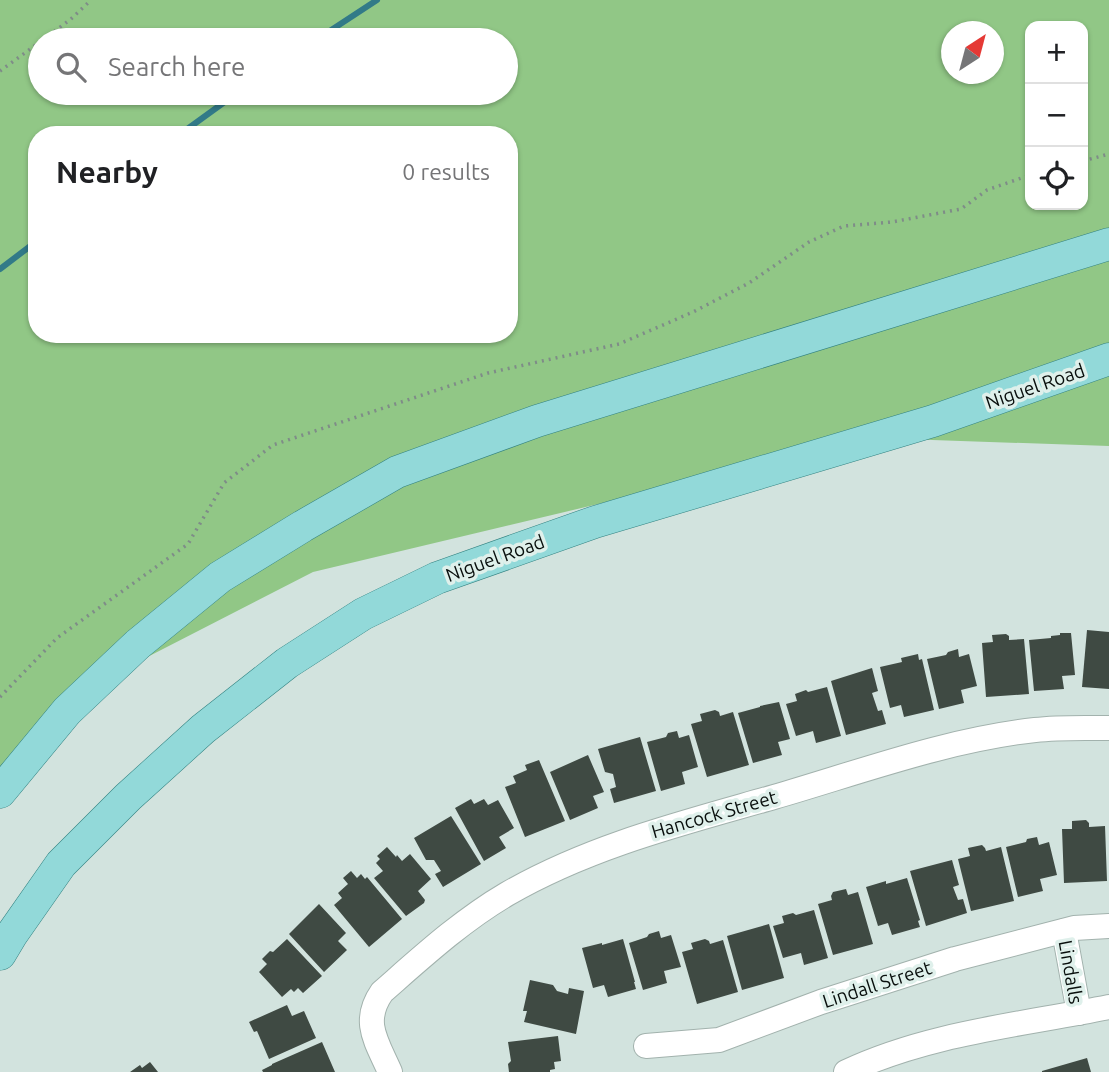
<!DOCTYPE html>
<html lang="en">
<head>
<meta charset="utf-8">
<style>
  body { margin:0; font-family:Ubuntu,sans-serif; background:#f2f2f2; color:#202124 }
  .controls { position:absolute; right:21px; top:21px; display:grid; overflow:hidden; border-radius:14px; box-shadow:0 2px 5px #0004 }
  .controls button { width:63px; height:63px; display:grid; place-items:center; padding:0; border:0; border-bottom:2px solid #e0e0e0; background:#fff; color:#202124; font:35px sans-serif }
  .compass { position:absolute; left:941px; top:21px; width:63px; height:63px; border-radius:50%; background:#fff; box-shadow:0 2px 5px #0004; rotate:36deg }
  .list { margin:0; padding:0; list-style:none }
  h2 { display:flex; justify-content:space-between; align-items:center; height:91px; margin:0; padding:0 28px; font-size:30px }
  h2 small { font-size:23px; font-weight:400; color:#757577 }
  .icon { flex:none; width:38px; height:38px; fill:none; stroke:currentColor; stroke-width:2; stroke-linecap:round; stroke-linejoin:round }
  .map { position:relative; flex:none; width:1109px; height:1072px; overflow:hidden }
  .search { position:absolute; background:#fff; box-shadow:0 2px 5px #0004; left:28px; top:28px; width:490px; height:77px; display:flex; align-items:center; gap:18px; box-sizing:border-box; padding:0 24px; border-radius:38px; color:#757577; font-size:26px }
  .panel { position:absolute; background:#fff; box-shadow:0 2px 5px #0004; left:28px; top:126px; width:490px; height:217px; border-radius:28px }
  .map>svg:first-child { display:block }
  .green { fill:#91c786; fill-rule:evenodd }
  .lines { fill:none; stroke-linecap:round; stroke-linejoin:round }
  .stream { stroke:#327a88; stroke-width:6 }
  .building { fill:#3f4a43 }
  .minor-casing { stroke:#a2b2ad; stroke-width:26 }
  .major-casing { stroke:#338281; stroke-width:33 }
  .path { stroke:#7f8c88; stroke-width:3.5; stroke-dasharray:2 5; stroke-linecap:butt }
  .minor { stroke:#fff; stroke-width:24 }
  .major { stroke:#92d9d9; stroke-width:32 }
  .labels { text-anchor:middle; stroke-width:7; stroke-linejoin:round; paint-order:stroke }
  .street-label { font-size:19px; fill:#080e0c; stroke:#dff0eb }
</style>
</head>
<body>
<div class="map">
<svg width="1109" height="1072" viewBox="0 0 1109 1072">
  <rect width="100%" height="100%" fill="#d2e3de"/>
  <path class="green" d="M0 0H1109V446L875 438 313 572 50 707 0 789ZM1030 26H1083V205H1030ZM951 32H993V74H951ZM40 40H506V93H40ZM37 135H509V334H37Z"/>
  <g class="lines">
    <g class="stream">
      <path d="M316 40 377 0"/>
      <path d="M179 135 237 93"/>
      <path d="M0 269 37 241"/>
    </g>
  </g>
  <g class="building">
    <path d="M1087 630 1109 632V689L1082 687Z"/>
    <path d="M1060 633H1071L1075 675 1062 676 1064 689 1034 691 1029 640 1051 638V636L1060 635Z"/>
    <path d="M1006 634 1009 636V640L1024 639 1029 694 986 697 982 643 993 642 992 635Z"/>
    <path d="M958 649 959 657 969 654 977 686 961 690 964 703 939 709 927 659 946 655 948 652Z"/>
    <path d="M918 654 919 660 922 659 934 710 904 717 901 705 890 708 880 667 902 662 901 658Z"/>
    <path d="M872 668 878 691 872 693 878 711 882 710 886 724 846 735 831 681Z"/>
    <path d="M827 687 841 736 816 743 813 731 796 736 786 704 797 701 795 694 806 690 808 692Z"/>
    <path d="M779 702 790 739 778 742 782 755 753 763 738 713 760 707V706Z"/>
    <path d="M715 710 719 712 720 716 733 712 749 765 707 777 691 724 702 721 700 714Z"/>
    <path d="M677 731 679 738 689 735 698 767 682 772 685 784 661 791 647 742 666 737 668 733Z"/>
    <path d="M640 737 656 791 614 803 610 789 616 787 613 774 605 772 598 749Z"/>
    <path d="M588 755 604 792 593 796 598 808 570 820 550 772Z"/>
    <path d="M539 760 565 821 525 837 505 787 516 783 513 776 527 770 525 765Z"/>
    <path d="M471 799 474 804 484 799 488 805 498 800 514 828 499 837 506 848 484 861 455 808Z"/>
    <path d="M451 816 481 864 443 887 435 874 441 871 434 860H426L414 838Z"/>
    <path d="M1086 820 1089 823V827L1105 826 1107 881 1064 883 1062 829H1072V821Z"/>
    <path d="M1037 837 1039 845 1049 842 1057 875 1040 879 1043 891 1018 897 1006 847 1026 842 1027 839Z"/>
    <path d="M982 845 985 848 986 851 1001 847 1014 901 971 911 958 859 970 856 968 848Z"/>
    <path d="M387 847 396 857 397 855 402 861 410 854 431 879 418 891 425 900 424 903 406 916 374 878 383 871 376 863 380 859 377 856Z"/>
    <path d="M952 860 959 885 953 887 958 900 963 899 967 913 926 926 910 871Z"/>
    <path d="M351 871 357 878 361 874 365 879 367 877 402 919 369 947 334 905 342 898 338 893 348 884 343 878Z"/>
    <path d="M907 878 920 920 918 921 920 927 892 935 888 923 878 926 866 887 886 881V884Z"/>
    <path d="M846 889 848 895 858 892 873 944 833 955 818 904 832 900 831 896 833 892Z"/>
    <path d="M319 904 346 933 338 941 347 950 324 972 289 934Z"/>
    <path d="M814 910 828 958 804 965 801 953 783 958 773 926 784 923 782 916 793 913 796 915Z"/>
    <path d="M769 924 784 978 742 990 727 936Z"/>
    <path d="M659 931 661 938 671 935 681 967 664 971 667 983 643 990 629 943 647 937 649 934Z"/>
    <path d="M287 939 322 976 303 993 298 988 294 992 291 989 282 997 259 972 267 964 262 959 270 951 273 952Z"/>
    <path d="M623 939 635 982H634L636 989 608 997 604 985 593 988 582 948 602 943V945Z"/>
    <path d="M705 939 709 941 710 944 723 940 738 992 697 1004 682 952 693 949 691 943Z"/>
    <path d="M530 980 553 985 557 991 568 994 569 988 584 991 576 1034 524 1022 527 1011H523Z"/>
    <path d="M287 1005 292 1016 304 1011 316 1038 269 1059 257 1031 254 1032 249 1022Z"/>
    <path d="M558 1036 561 1061 554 1062 555 1069 550 1070V1072H509L508 1064 511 1061 508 1042Z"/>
    <path d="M322 1042 335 1072H263L262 1070 272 1065V1064Z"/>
    <path d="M1087 1058 1091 1072H1042V1071Z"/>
    <path d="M150 1062 158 1072H130L140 1065 142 1068Z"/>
  </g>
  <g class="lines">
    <defs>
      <g id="minor">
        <path d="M1064 931 1079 1013"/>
        <path d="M646 1046 719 1040 821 1002 955 959 1074 928 1109 926"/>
        <path d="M390 1072C377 1042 361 1022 382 992 422 957 461 921 507 894 590 846 683 823 774 797 860 772 946 740 1035 730 1060 727 1084 728 1109 728"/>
        <path d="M846 1072C929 1033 1020 1025 1109 1007"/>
      </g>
      <g id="major">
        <path d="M0 792 67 711 138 644 220 577 303 526 397 472 537 421 1109 244"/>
        <path d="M0 954 12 934 61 864 128 797 203 729 287 663 363 614 437 578 595 522 933 421 1109 359"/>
      </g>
    </defs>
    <use href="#minor" class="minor-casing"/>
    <use href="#major" class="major-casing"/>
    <g class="path">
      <path d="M43 40 71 19 91 0"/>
      <path d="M0 71 40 42"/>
      <path d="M1083 161 1109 154"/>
      <path d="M0 697 57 638 188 544 224 483 273 445 488 373 619 344 693 312 749 283 809 242 844 226 892 222 961 209 987 190 1030 175"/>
    </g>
    <use href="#minor" class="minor"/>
    <use href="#major" class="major"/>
  </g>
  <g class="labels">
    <g class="street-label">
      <text transform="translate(1035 386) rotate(-19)" y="7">Niguel Road</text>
      <text transform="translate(495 558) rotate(-20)" y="7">Niguel Road</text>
      <text transform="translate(714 814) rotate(-16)" y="7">Hancock Street</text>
      <text transform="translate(1071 972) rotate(80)" y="7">Lindalls</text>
      <text transform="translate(877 984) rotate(-18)" y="7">Lindall Street</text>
    </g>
  </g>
</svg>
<div class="controls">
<button>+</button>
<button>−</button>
<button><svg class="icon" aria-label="locate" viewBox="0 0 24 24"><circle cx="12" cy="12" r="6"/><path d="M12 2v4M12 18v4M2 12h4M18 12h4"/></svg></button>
</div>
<svg class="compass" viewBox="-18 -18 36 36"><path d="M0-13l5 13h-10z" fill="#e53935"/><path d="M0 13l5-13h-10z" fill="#757577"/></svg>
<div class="search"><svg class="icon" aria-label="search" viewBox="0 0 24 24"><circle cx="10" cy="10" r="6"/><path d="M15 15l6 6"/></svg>Search here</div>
<section class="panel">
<h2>Nearby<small>0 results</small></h2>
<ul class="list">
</ul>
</section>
</div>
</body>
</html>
